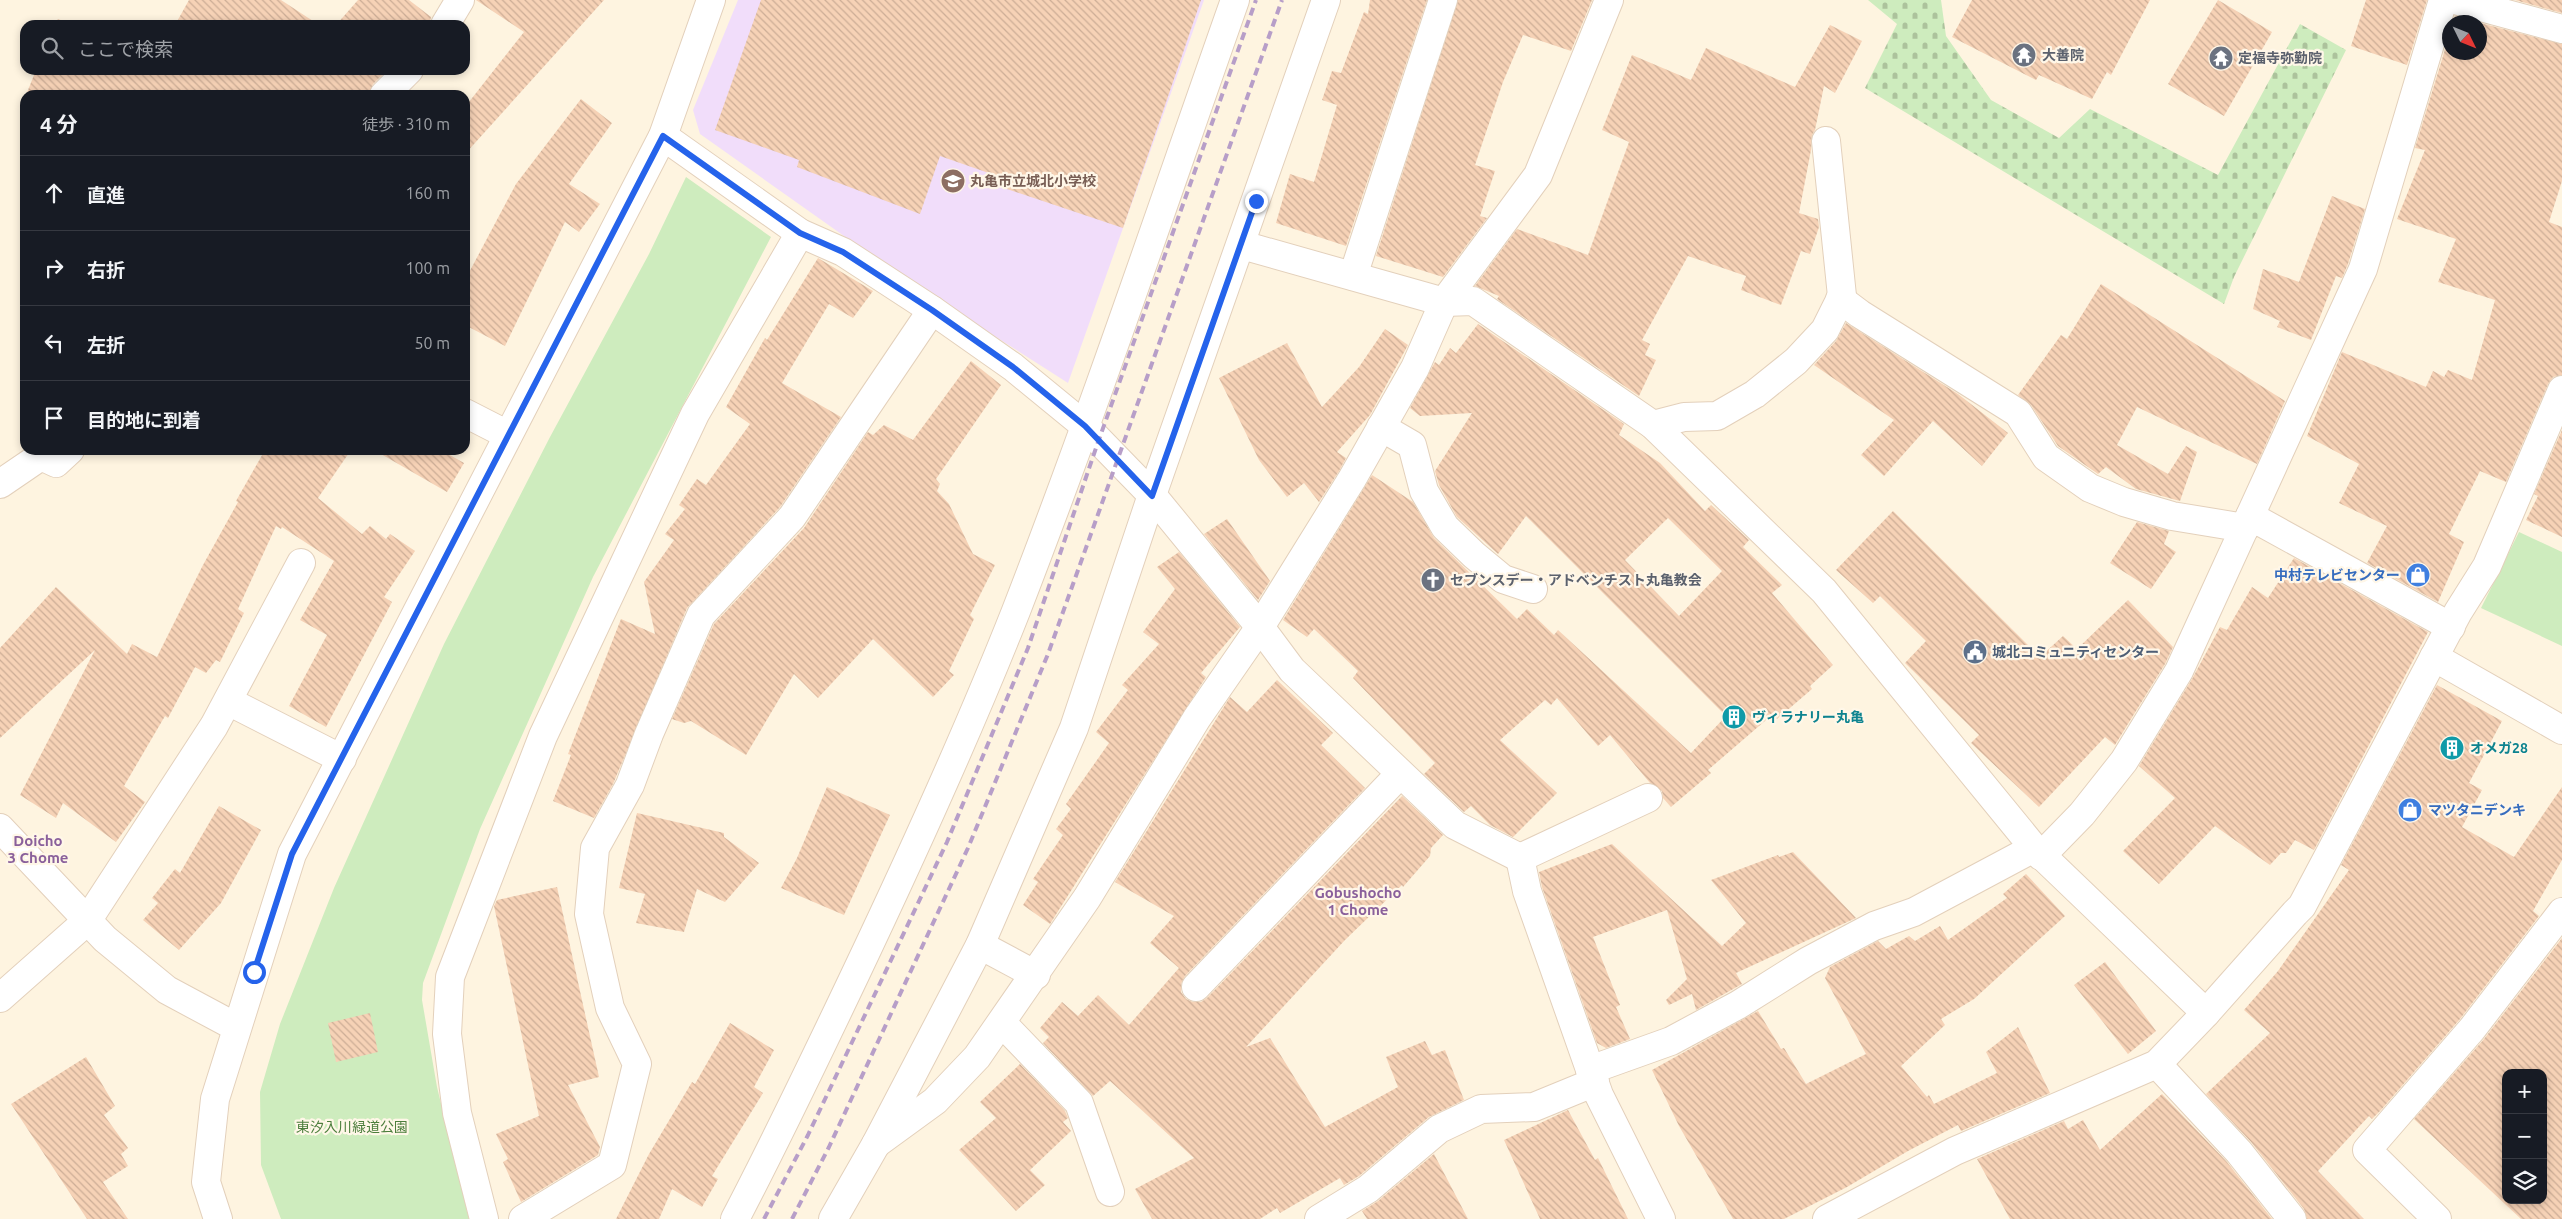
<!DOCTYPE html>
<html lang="ja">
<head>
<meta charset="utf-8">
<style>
  body { margin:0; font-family:Ubuntu,"Noto Sans JP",sans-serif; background:#20242c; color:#f1f3f6 }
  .controls { position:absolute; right:15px; bottom:15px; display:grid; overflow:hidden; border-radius:10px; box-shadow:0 2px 8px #0003 }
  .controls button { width:45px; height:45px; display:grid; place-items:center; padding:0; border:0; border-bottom:1px solid #363941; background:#171b24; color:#f1f3f6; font:25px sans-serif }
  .compass { position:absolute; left:2442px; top:15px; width:45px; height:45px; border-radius:50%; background:#171b24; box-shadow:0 2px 8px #0003; rotate:133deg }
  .stop { position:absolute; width:15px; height:15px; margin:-11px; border:4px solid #2563eb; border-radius:50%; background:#fff }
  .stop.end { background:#2563eb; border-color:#fff; box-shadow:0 1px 5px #0008 }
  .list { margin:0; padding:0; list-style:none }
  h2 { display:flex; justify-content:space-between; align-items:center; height:65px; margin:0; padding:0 20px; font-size:21px }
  h2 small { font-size:16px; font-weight:400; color:#9ea1a6 }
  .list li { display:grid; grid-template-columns:32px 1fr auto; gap:15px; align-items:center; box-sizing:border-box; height:75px; padding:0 20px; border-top:1px solid #363941 }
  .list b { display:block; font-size:19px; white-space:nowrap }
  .list em { font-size:16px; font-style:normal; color:#9ea1a6 }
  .icon { flex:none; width:28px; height:28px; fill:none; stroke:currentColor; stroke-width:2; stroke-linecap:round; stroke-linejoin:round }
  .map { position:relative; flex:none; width:2562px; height:1219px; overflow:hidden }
  .search { position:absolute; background:#171b24; box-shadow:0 2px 8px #0003; left:20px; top:20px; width:450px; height:55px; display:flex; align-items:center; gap:12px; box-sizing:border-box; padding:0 18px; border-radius:15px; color:#9ea1a6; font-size:19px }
  .panel { position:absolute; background:#171b24; box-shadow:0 2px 8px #0003; left:20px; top:90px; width:450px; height:365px; border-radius:15px }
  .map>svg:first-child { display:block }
  .education { fill:#f1ddfa }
  .cemetery { fill:url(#cemetery-stones) }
  .park { fill:#ceecbe }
  .building { fill:url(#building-back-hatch); fill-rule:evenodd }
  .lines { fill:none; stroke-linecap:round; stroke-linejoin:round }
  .minor-casing { stroke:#e3d0bb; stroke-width:30 }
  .minor { stroke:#fff; stroke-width:28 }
  .rail { stroke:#b79ec8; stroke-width:4; stroke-dasharray:8 5; stroke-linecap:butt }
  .route { stroke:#2563eb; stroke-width:6 }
  .labels { text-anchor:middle; stroke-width:4.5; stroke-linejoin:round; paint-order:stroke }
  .worship-label { font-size:14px; font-weight:bold; fill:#5b616d; stroke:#fff7e8; text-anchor:start }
  .education-label { font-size:14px; font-weight:bold; fill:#785e54; stroke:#fff7e8; text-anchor:start }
  .shop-label { font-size:14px; font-weight:bold; fill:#366cbe; stroke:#fff7e8; text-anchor:end }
  .service-label { font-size:14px; font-weight:bold; fill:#4e5e75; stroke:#fff7e8; text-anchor:start }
  .culture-label { font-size:14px; font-weight:bold; fill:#0d838f; stroke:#fff7e8; text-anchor:start }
  .park-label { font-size:14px; fill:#4c7e3c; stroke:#fff7e8 }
  .neighbourhood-label { font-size:15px; font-weight:bold; fill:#8a609b; stroke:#fff7e8 }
</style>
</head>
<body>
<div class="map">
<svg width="2562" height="1219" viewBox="0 0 2562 1219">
  <defs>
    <pattern id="cemetery-stones" width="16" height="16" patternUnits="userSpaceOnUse" patternTransform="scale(1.25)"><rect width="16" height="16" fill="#ceecbe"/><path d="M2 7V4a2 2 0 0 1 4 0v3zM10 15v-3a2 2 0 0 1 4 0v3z" fill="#acc29c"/></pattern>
    <pattern id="building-back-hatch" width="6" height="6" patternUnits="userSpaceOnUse" patternTransform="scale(1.25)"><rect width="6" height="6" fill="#f6d2b6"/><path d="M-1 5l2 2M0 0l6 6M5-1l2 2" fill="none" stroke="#ccad96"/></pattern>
  </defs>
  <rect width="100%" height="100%" fill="#fef4e0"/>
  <path class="education" d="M738 0H1204L1068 383 902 277 700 134 693 110Z"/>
  <path class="cemetery" d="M1868 0H1941L1946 36 1991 100 2059 138 2090 109 2218 175 2300 24 2346 50 2234 277 2224 304 1865 88 1897 24Z"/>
  <g class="park">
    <path d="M686 177 771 237 593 577 480 829 423 983 422 1000 437 1087 469 1219H281L261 1165 260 1092 280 1024 334 888 444 644 550 437 649 254Z"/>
    <path d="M2519 532 2562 552V646L2481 608Z"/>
  </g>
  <g class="building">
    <path d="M189 0H281L319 25H175Z"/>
    <path d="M358 0H409L431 17 429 25H336Z"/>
    <path d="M476 0H604L465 154V107L524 32Z"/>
    <path d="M761 0H1201L1123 228 1001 187 1003 178 940 156 920 214 797 167 799 160 715 130Z"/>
    <path d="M1370 0H1427L1346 246 1276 223 1290 174 1314 182 1337 105 1322 100 1332 71 1341 73 1364 12 1368 14Z"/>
    <path d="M1458 0H1592L1571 51 1523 35 1503 82 1475 165 1495 171 1480 216 1487 218 1443 277 1376 256Z"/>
    <path d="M1972 0H2150L2111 75 2107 72 2092 99 2039 75 2036 80 1952 37Z"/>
    <path d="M2218 0 2272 32 2224 116 2168 84Z"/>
    <path d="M2366 0H2427L2407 65 2351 46Z"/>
    <path d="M2515 0H2562V13Z"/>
    <path d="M2455 16 2478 22H2453Z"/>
    <path d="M58 19 73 25H55Z"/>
    <path d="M2480 23 2562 44V181L2549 222 2562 227V375L2553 377 2548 384 2506 482 2480 471 2449 534 2464 542 2438 602 2367 563 2387 526 2339 503 2359 464 2307 436 2342 352 2426 387 2433 371 2444 377 2448 370 2472 380 2495 300 2438 282 2456 239 2397 219 2425 150 2415 148 2450 33V52H2480Z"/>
    <path d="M1830 25 1862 41 1835 93 1824 86 1815 130 1812 135 1811 150 1799 213 1818 219 1819 227 1810 254 1801 251 1781 305 1741 290 1746 276 1688 256 1642 340 1650 344 1645 355 1656 360 1639 396 1497 299 1499 296 1475 286 1517 229 1588 255 1629 142 1602 130 1632 55 1691 80 1706 48 1795 87Z"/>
    <path d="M36 70H387L373 84 369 95H26Z"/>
    <path d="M581 99 612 123 569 184 600 204 579 232 565 222 505 346 465 325V280L516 184Z"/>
    <path d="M2332 196 2365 209 2348 264 2342 278 2336 276 2311 340 2277 327 2280 321 2253 309 2263 269 2299 282Z"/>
    <path d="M818 258 873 291 853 318 829 304 782 383 841 417 780 507 687 608 613 784 594 818 553 801 571 755 568 754 621 619 655 634 644 582 674 540 665 534 685 509 679 505 697 479 706 485 750 424 726 407 765 338 767 340Z"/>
    <path d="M2101 284 2285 401 2257 464 2137 407 2117 445 2168 474 2186 446 2197 452 2180 501 2136 489 2106 467 2098 474 2058 446 2031 405 2018 395 2061 335 2067 339Z"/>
    <path d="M1846 323 1958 394 2008 433 1982 466 1933 421 1884 476 1861 455 1894 420 1814 365 1836 341Z"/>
    <path d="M1478 324 1624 424 1619 435 1660 463 1705 511 1711 505 1749 540 1743 547 1782 585 1772 593 1833 665 1810 686 1812 689 1777 719 1773 714 1708 770 1711 773 1671 807 1663 798 1662 791 1650 783 1610 735 1598 746 1557 698 1551 705 1545 700 1500 740 1557 793 1513 837 1490 825 1471 806 1464 812 1424 774 1435 763 1353 678 1358 671 1314 629 1307 637 1283 620 1372 475 1413 502 1434 538 1517 619 1527 609 1554 635 1558 630 1691 753 1726 716 1526 516 1498 554 1457 517 1439 485 1435 471 1472 413 1420 416 1410 408 1435 362 1439 365 1450 348 1456 353ZM1668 518 1722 571 1679 616 1625 560Z"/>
    <path d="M1385 329 1408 345 1370 415 1337 452 1346 458 1339 471 1319 502 1304 483 1287 497 1259 460 1219 378 1287 343 1322 407 1359 367Z"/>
    <path d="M971 361 1001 385 936 479 940 484 937 491 949 504 973 554 995 565 970 615 974 619 949 671 954 675 933 697 873 639 818 698 794 674 746 755 691 721 684 723 672 719 714 624 804 528 868 432 873 435 884 425 913 440Z"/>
    <path d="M2562 430V537L2526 520 2538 496 2534 494Z"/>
    <path d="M265 450H351L318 498 362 534 370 526 386 539 390 534 415 551 384 597 392 602 326 727 289 706 327 635 300 620 334 561 282 527 281 529 276 526 238 609 244 613 220 662 216 660 206 673 195 667 168 718 165 716 124 786 145 802 116 842 63 803 56 818 20 795 95 650 0 738V648L56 587 127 654 132 644 157 657 203 565 238 502 236 501Z"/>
    <path d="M374 450H441L464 463 447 492Z"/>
    <path d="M1893 511 2040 657 2063 636 2077 649 2128 600 2173 647 2165 664 2115 745 2105 737 2039 807 1971 743 1979 735 1905 663 1926 641 1880 596 1873 603 1836 570Z"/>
    <path d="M1227 519 1270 581 1258 600 1204 534Z"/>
    <path d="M2137 522 2169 531 2164 544 2176 552 2151 589 2110 563Z"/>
    <path d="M1179 552 1240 627 1201 673 1206 677 1050 924 1023 905 1038 882 1033 879 1063 835 1056 829 1071 809 1066 804 1109 743 1096 732 1128 690 1122 685 1159 644 1143 632 1175 589 1157 567Z"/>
    <path d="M2294 558 2428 632 2314 850 2295 840 2286 853H2281L2270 865 2215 826 2159 884 2123 851 2175 798 2139 766 2192 679 2220 627 2227 630 2252 587 2268 598Z"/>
    <path d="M1277 680 1333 733 1321 745 1365 788 1185 976 1181 984V992L1186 999 1193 1002H1201L1207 998 1402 796 1443 835 1431 848 1430 856 1403 887 1402 885 1345 940 1246 1047 1270 1038 1325 1127 1398 1087 1386 1057 1425 1041 1432 1055 1445 1050 1464 1100 1429 1117 1359 1176 1344 1185 1340 1178 1280 1213 1277 1208 1260 1219H1152L1135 1189 1194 1158 1110 1081 1093 1096 1043 1043 1049 1037 1040 1028 1062 1002 1078 1016 1098 995 1129 1025 1179 968 1150 943 1174 916 1115 882 1230 697 1247 712Z"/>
    <path d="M2437 685 2502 721 2469 783 2482 790 2462 827 2514 857 2562 787V860L2533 911 2539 916 2460 1019 2381 1110 2372 1119 2369 1116 2318 1171 2364 1219H2307L2304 1209 2251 1142 2206 1094 2270 1033 2244 1010 2278 971 2349 870 2341 865Z"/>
    <path d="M827 787 890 815 844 915 781 888 797 858Z"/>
    <path d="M219 806 261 830 221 903 179 950 143 920 158 903 152 898 175 869 180 873Z"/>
    <path d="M637 813 724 833V837L759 863 725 902 697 889 684 932 636 923 645 894 619 888Z"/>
    <path d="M1612 844 1722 946 1746 923 1711 880 1778 855 1779 857 1793 852 1856 918 1736 973 1742 984 1696 1010 1692 994 1669 1005 1666 1000 1687 979 1667 910 1593 937 1620 1005 1616 1007 1630 1039 1606 1048 1597 1043 1542 887 1539 872Z"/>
    <path d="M2026 874 2065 916 1974 999 1941 1019 1945 1025 1901 1066 1927 1097 1929 1095 1934 1104 1997 1073 1986 1052 2018 1027 2050 1093 1961 1131 1958 1125 1908 1151 1847 1187 1784 1219H1733L1679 1126 1652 1070 1758 1011 1781 1049 1784 1048 1806 1084 1866 1054 1825 978 1830 967 1878 941 1886 949 1909 936 1915 941 1940 926 1948 940 2007 898 2003 894Z"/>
    <path d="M557 887 599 1077 568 1085 600 1147 598 1155 521 1202 503 1162 508 1159 496 1134 539 1116 494 906 497 900Z"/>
    <path d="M2562 938V1219H2521L2414 1119 2484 1039ZM2506 1073H2543V1200H2506Z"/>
    <path d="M2105 962 2156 1031 2128 1054 2074 985Z"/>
    <path d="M370 1013 378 1052 336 1062 328 1023Z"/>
    <path d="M730 1023 774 1050 754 1087 763 1093 712 1176 718 1179 702 1207 672 1189 659 1219H616L649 1154 692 1082 695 1084Z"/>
    <path d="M86 1057 115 1106 104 1115 128 1148 121 1154 128 1166 103 1182 128 1219H87L11 1104Z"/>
    <path d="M1020 1064 1065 1111 1068 1118 1063 1122 1071 1131 1030 1170 1045 1185 1016 1211 959 1150 996 1118 980 1102Z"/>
    <path d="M2162 1094 2227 1162 2272 1219H2010L1977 1159 2064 1121 2068 1129 2083 1120 2100 1150Z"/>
    <path d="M1568 1110 1595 1160 1598 1158 1628 1219H1540L1504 1140Z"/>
    <path d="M1434 1154 1468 1219H1367L1362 1211 1378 1201Z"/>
  </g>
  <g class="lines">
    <defs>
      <g id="minor">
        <path d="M2455 0 2562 29"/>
        <path d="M445 25 460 0"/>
        <path d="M384 95 409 70"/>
        <path d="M663 136 800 233 843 252 932 310 1013 367 1085 426 1152 495 1260 627 1292 670 1455 825 1520 858"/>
        <path d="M1242 245 1444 302 1473 301 1653 425 1824 591 2034 848 2206 1013"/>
        <path d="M1353 276 1443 0"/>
        <path d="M1840 299 1860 314 2018 413 2046 457 2090 488 2124 502 2172 516 2245 528"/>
        <path d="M465 413 508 435"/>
        <path d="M1653 425 1684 417 1717 416 1755 394 1796 361 1825 330 1842 296 1826 141"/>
        <path d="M1381 427 1412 445 1424 491 1445 527 1474 555 1503 579 1533 589"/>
        <path d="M0 484 41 456 56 463 70 450"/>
        <path d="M2250 516 2451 627"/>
        <path d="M2434 657 2562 730"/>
        <path d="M228 701 342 759"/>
        <path d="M0 828 105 939 167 990 236 1027"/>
        <path d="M2041 856 2082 814 2124 761 2179 671 2363 269 2443 0"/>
        <path d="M1520 858 1527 891 1599 1095 1661 1219"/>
        <path d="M1520 858 1648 798"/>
        <path d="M980 945 1036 975"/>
        <path d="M1196 987 1400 774"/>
        <path d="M0 998 87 921 214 726 301 563"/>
        <path d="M1002 1023 1079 1103 1110 1192"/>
        <path d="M2157 1064 2239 1152 2292 1219"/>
        <path d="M1590 1070 1671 1041 1738 1005 1808 961 1874 926 1914 912 2034 848"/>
        <path d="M876 1144 935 1101 977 1057 1087 898 1197 718 1260 627 1352 479 1415 368 1444 302 1538 175 1609 0"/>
        <path d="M218 1219 206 1182 215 1099 292 854 663 136 711 0"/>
        <path d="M484 1219 457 1113 447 1034 450 977 543 736 695 414 800 233"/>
        <path d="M523 1219 612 1165 637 1064 610 1008 589 914 595 848 630 785 649 734 701 615 792 517 932 310"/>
        <path d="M735 1219C777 1139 816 1057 855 975 912 855 967 735 1016 611 1094 410 1163 204 1235 0"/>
        <path d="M833 1219 876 1144 980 945 1074 728 1152 495 1326 0"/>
        <path d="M1319 1219 1368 1189 1439 1129 1481 1109 1534 1107 1595 1082"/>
        <path d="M1827 1219 1955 1151 2157 1064 2206 1013 2295 913 2302 906 2458 612 2487 566 2562 390"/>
        <path d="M2437 1219 2367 1150 2472 1029 2562 912"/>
      </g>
    </defs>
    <use href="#minor" class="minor-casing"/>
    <use href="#minor" class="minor"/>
    <g class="rail">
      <path d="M764 1219 808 1135 947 842 1028 648 1097 445 1256 0"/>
      <path d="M792 1219 829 1147 968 848 1048 654 1282 0"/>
    </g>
  </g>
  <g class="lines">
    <path class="route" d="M254 972 292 854 663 136 800 233 843 252 932 310 1013 367 1085 426 1152 496 1256 201"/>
  </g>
  <defs>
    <symbol id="temple-disc" viewBox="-11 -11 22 22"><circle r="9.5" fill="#6b7280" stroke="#fff7e8"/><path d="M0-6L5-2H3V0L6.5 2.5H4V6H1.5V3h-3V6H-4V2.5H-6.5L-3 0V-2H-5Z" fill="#fff"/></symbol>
    <symbol id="school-disc" viewBox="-11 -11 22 22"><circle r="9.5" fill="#8d6e63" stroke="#fff7e8"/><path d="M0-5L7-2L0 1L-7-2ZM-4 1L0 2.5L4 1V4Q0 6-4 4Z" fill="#fff"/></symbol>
    <symbol id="shop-disc" viewBox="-11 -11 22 22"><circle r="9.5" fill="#3f7fe0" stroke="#fff7e8"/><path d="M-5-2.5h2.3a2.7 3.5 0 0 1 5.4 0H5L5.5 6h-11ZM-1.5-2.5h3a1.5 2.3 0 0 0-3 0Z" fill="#fff"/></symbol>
    <symbol id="church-disc" viewBox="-11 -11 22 22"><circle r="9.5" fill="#6b7280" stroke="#fff7e8"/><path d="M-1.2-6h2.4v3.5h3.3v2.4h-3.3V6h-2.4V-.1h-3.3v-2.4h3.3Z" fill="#fff"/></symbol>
    <symbol id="civic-disc" viewBox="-11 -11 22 22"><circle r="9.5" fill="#5c6f8a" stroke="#fff7e8"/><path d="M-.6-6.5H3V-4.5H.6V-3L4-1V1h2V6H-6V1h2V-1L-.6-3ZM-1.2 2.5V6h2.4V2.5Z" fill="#fff"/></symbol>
    <symbol id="building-disc" viewBox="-11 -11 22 22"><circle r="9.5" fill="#0f9aa8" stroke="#fff7e8"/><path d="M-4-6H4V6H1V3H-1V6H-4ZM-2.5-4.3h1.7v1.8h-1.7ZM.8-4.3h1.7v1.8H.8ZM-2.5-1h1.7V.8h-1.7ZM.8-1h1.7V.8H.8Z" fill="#fff"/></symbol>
  </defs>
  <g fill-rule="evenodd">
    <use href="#temple-disc" x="2010" y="41" width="28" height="28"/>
    <use href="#temple-disc" x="2207" y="44" width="28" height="28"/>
    <use href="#school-disc" x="939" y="167" width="28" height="28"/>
    <use href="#shop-disc" x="2404" y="561" width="28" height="28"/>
    <use href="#church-disc" x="1419" y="566" width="28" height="28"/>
    <use href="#civic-disc" x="1961" y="638" width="28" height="28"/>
    <use href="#building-disc" x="1720" y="703" width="28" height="28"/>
    <use href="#building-disc" x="2438" y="734" width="28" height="28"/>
    <use href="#shop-disc" x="2396" y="796" width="28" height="28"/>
  </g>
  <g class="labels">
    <g class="worship-label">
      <text x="2042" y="60">大善院</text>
      <text x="2238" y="63">定福寺弥勤院</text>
      <text x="1450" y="585">セブンスデー・アドベンチスト丸亀教会</text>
    </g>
    <g class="education-label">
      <text x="970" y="186">丸亀市立城北小学校</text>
    </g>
    <g class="shop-label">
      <text x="2400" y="580">中村テレビセンター</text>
      <text x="2428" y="815" text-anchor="start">マツタニデンキ</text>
    </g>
    <g class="service-label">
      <text x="1992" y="657">城北コミュニティセンター</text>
    </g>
    <g class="culture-label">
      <text x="1752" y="722">ヴィラナリー丸亀</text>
      <text x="2470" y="753">オメガ28</text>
    </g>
    <g class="park-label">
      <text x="352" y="1132">東汐入川緑道公園</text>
    </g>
    <g class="neighbourhood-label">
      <text x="38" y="846">Doicho<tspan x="38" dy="17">3 Chome</tspan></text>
      <text x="1358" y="898">Gobushocho<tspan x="1358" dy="17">1 Chome</tspan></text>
    </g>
  </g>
</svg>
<div class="controls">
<button>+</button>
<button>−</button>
<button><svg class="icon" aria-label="layers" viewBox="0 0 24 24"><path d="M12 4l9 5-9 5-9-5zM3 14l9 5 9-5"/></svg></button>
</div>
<svg class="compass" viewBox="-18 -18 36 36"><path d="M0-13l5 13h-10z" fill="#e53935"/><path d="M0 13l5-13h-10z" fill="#9ea1a6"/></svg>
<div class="stop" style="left:254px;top:972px"></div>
<div class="stop end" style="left:1256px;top:201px"></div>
<div class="search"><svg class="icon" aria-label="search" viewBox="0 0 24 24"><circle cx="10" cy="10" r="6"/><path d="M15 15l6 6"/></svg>ここで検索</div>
<section class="panel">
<h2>4 分<small>徒歩 · 310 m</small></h2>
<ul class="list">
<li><svg class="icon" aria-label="ahead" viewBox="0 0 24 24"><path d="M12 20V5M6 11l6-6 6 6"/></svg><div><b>直進</b></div><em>160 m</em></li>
<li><svg class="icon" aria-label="right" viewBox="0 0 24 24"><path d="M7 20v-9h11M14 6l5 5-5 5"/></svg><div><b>右折</b></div><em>100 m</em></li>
<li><svg class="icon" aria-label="left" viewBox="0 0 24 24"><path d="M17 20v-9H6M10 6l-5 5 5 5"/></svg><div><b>左折</b></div><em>50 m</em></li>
<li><svg class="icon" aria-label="arrive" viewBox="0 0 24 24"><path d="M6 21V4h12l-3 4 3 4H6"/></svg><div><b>目的地に到着</b></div></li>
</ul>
</section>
</div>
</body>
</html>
